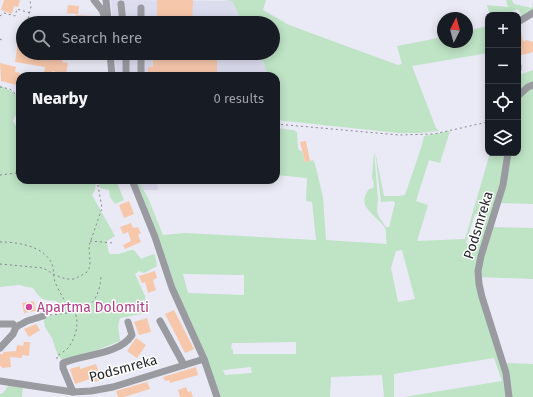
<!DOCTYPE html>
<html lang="en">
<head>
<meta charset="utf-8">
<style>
  body { margin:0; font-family:"Fira Sans",sans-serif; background:#20242c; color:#f1f3f6 }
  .controls { position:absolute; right:12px; top:12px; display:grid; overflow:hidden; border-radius:8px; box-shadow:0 2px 10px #0003 }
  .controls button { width:36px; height:36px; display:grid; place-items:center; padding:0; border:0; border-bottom:1px solid #363941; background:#171b24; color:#f1f3f6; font:20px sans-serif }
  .compass { position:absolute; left:437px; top:12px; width:36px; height:36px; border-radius:50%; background:#171b24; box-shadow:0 2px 10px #0003; rotate:6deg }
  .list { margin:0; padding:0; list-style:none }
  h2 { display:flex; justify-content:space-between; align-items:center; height:52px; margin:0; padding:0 16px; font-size:17px }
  h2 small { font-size:13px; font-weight:400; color:#9ea1a6 }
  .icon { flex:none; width:22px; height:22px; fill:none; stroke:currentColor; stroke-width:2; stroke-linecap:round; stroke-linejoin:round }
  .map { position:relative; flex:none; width:533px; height:397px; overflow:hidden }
  .search { position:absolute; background:#171b24; box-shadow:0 2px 10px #0003; left:16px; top:16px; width:264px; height:44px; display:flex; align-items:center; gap:10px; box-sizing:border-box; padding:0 14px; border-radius:22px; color:#9ea1a6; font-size:15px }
  .panel { position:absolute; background:#171b24; box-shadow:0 2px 10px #0003; left:16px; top:72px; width:264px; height:112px; border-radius:12px }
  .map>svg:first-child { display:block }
  .built { fill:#dbdcee }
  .green { fill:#bee3c5; fill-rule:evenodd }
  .building { fill:#f7c7ab }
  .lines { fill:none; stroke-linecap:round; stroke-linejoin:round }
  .path { stroke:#86878e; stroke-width:1; stroke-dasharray:2 3; stroke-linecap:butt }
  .minor { stroke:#999ba0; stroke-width:7 }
  .hotel-dot { fill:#d1479c; stroke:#fff; stroke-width:1.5 }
  .labels { text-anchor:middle; stroke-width:3; stroke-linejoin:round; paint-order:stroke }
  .street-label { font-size:14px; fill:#28292d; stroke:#fff }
  .hotel-label { font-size:14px; fill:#b23c85; stroke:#fff; text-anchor:start }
</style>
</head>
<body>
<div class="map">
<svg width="533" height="397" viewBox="0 0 533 397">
  <rect width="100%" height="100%" fill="#e9eaf5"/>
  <g class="built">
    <path d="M111 0 232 1 243 23H113Z"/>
    <path d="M115 53H259L263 61 268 76H116Z"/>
    <path d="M136 180H156L158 189V190H140Z"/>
  </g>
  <g class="green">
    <path d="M222 0H266L263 10 289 25 398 65 402 64 397 46 443 37V42H467V31L488 26V53L412 66 436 128 439 131 419 133H399L276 120V76H268L263 61 259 53H273V23H243L232 1Z"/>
    <path d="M506 0H512L514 4 532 8 533 3V11L522 16 518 9 509 13V15H490L487 5 508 7Z"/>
    <path d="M533 70V83L518 93 519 75Z"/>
    <path d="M0 85 20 96V112L15 116 13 121 20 132V180H96L95 190 92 195 115 236 107 241 108 250 110 254H119L131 250H134L141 259 153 254 155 255 157 266 144 273 139 271 135 274 145 296 146 309 141 314 120 318 118 326 120 341 92 352 63 360 58 356 52 338 45 327 44 321 46 317 61 313 57 301C43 300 41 300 33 288L19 285 0 287Z"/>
    <path d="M533 87V204L500 203 509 153H518V99Z"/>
    <path d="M276 128 293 130 297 132 298 148 300 151H302L305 162 313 160 315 164 323 197 326 240 387 244C385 239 387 233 385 228 384 225 381 223 379 221 368 209 358 204 369 189L373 188 374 185 372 177 374 151 378 199 377 211 379 217 386 227H389L395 203 393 201 381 202 375 151 384 196H400L405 195 421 148 424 136 450 131 440 163 429 160 416 201 428 205 417 241 465 239 490 153 505 154 502 181 476 266 505 376 508 397H404L502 381 494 358 394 374V397H384L382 375 331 377 330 397H220L179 298 158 235 136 180H138L148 198 163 235 185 233 316 240 312 202 306 201 307 178 276 175ZM475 214 486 217 477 246 475 248 466 243ZM402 250 415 299 398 302 391 268 396 251ZM183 274 244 275V295L188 293ZM296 342V354H233V349H231L232 343ZM251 367 252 373 225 375 223 370Z"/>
    <path d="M98 180H116L124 200 115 204 110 197 109 190 100 188Z"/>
    <path d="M492 227 533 228V279L479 277Z"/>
    <path d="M506 363 533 364V397H511Z"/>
    <path d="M9 385 23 387 22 397H0V394L3 393Z"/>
  </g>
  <g class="building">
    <path d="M4 0H20L18 7 14 6 12 14 1 10Z"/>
    <path d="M157 0H193L192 23H157Z"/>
    <path d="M68 5 79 6 78 14 67 13Z"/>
    <path d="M76 15 92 16 91 23 75 22Z"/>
    <path d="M518 28H520L523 41 528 40 529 41 533 42V52H531V53L521 55 518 41Z"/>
    <path d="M18 42 23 43V53L63 54 62 62 68 63 66 74 52 71V76H43L45 67 15 62Z"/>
    <path d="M153 53H217V76H148V67H153Z"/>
    <path d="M0 63 16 67 15 72 20 73V86L1 81Z"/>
    <path d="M306 141 310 161 305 162 300 142Z"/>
    <path d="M129 201 134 214 124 218 119 205Z"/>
    <path d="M131 223 133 228 138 227 141 233 138 235 141 242 125 249 123 245 131 241 128 232 123 234 120 227Z"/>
    <path d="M155 271 157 278 153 280 156 290 148 293 145 282 142 283 139 276Z"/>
    <path d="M34 301 36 311 24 313 22 303Z"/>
    <path d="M174 310 194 349 185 353 165 314Z"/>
    <path d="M147 318 151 332 139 335 134 322Z"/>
    <path d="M36 324 40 330 29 337 24 329Z"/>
    <path d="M136 338 146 345 137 358 127 351Z"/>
    <path d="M24 342H30L29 356 22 355V358L10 357 11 367 2 368 1 366H0V354H3V352L16 351 17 345 23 346Z"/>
    <path d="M96 364 101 380 91 383 90 379 75 384 70 369 80 366V369Z"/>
    <path d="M196 367 198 375 170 383 169 380 165 381 163 377Z"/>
    <path d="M147 382 150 389 124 397H118L116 391Z"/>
    <path d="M186 387 188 392 191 391 193 397H180L178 390Z"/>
  </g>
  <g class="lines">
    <g class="path">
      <path d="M0 16 4 13 15 16 17 9 30 13"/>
      <path d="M27 23 31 7 30 0"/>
      <path d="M0 39 4 41"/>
      <path d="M0 87 10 89 20 98"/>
      <path d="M276 124 399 135 434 134 488 122"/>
      <path d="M0 175 17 173 20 174"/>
      <path d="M90 241 113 243"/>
      <path d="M0 242C18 242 44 246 52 264 54 269 53 276 55 282 59 292 66 302 71 313"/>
      <path d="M0 264 43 268 55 275 66 279H74L86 273 89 269 90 263 89 246 102 208 97 180"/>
      <path d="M50 315C78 312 98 312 101 277"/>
      <path d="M57 359V356C60 354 65 351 68 348 75 339 80 323 75 313"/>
    </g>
    <g class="minor">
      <path d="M94 0 102 10 107 23"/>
      <path d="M106 0 108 19"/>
      <path d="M121 4 123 23"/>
      <path d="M141 8V23"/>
      <path d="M518 22 533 13"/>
      <path d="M110 53 112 76"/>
      <path d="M126 53V76"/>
      <path d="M141 53V76"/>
      <path d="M518 66V69"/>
      <path d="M518 96 528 87 533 85"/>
      <path d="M508 153 503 185 481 256 478 271 479 284 482 297 506 373 509 397"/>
      <path d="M132 180 155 237 172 288 204 359 217 397"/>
      <path d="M160 321 184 365"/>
      <path d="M0 324H13L16 327 13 334 0 348"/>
      <path d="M16 327 27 321 43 316"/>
      <path d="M0 381 73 392 91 391 113 387 204 359"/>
      <path d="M73 392 63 368V363C84 354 119 355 132 335L128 322"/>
    </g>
  </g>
  <circle class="hotel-dot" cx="29" cy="307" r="4"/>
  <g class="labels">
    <g class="street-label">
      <text transform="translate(478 225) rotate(-73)" y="5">Podsmreka</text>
      <text transform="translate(123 368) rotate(-15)" y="5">Podsmreka</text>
    </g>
    <g class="hotel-label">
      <text x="37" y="312">Apartma Dolomiti</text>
    </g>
  </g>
</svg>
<div class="controls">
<button>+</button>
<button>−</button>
<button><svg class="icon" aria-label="locate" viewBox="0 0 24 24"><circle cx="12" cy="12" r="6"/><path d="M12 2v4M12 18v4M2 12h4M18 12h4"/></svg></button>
<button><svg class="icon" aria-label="layers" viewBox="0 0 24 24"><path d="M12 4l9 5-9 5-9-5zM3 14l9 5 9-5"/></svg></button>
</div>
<svg class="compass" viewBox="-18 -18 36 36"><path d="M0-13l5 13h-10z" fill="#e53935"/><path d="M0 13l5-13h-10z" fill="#9ea1a6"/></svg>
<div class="search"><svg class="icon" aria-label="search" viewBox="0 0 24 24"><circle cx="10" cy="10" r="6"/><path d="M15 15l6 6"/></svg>Search here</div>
<section class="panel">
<h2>Nearby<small>0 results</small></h2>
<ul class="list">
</ul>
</section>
</div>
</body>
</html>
